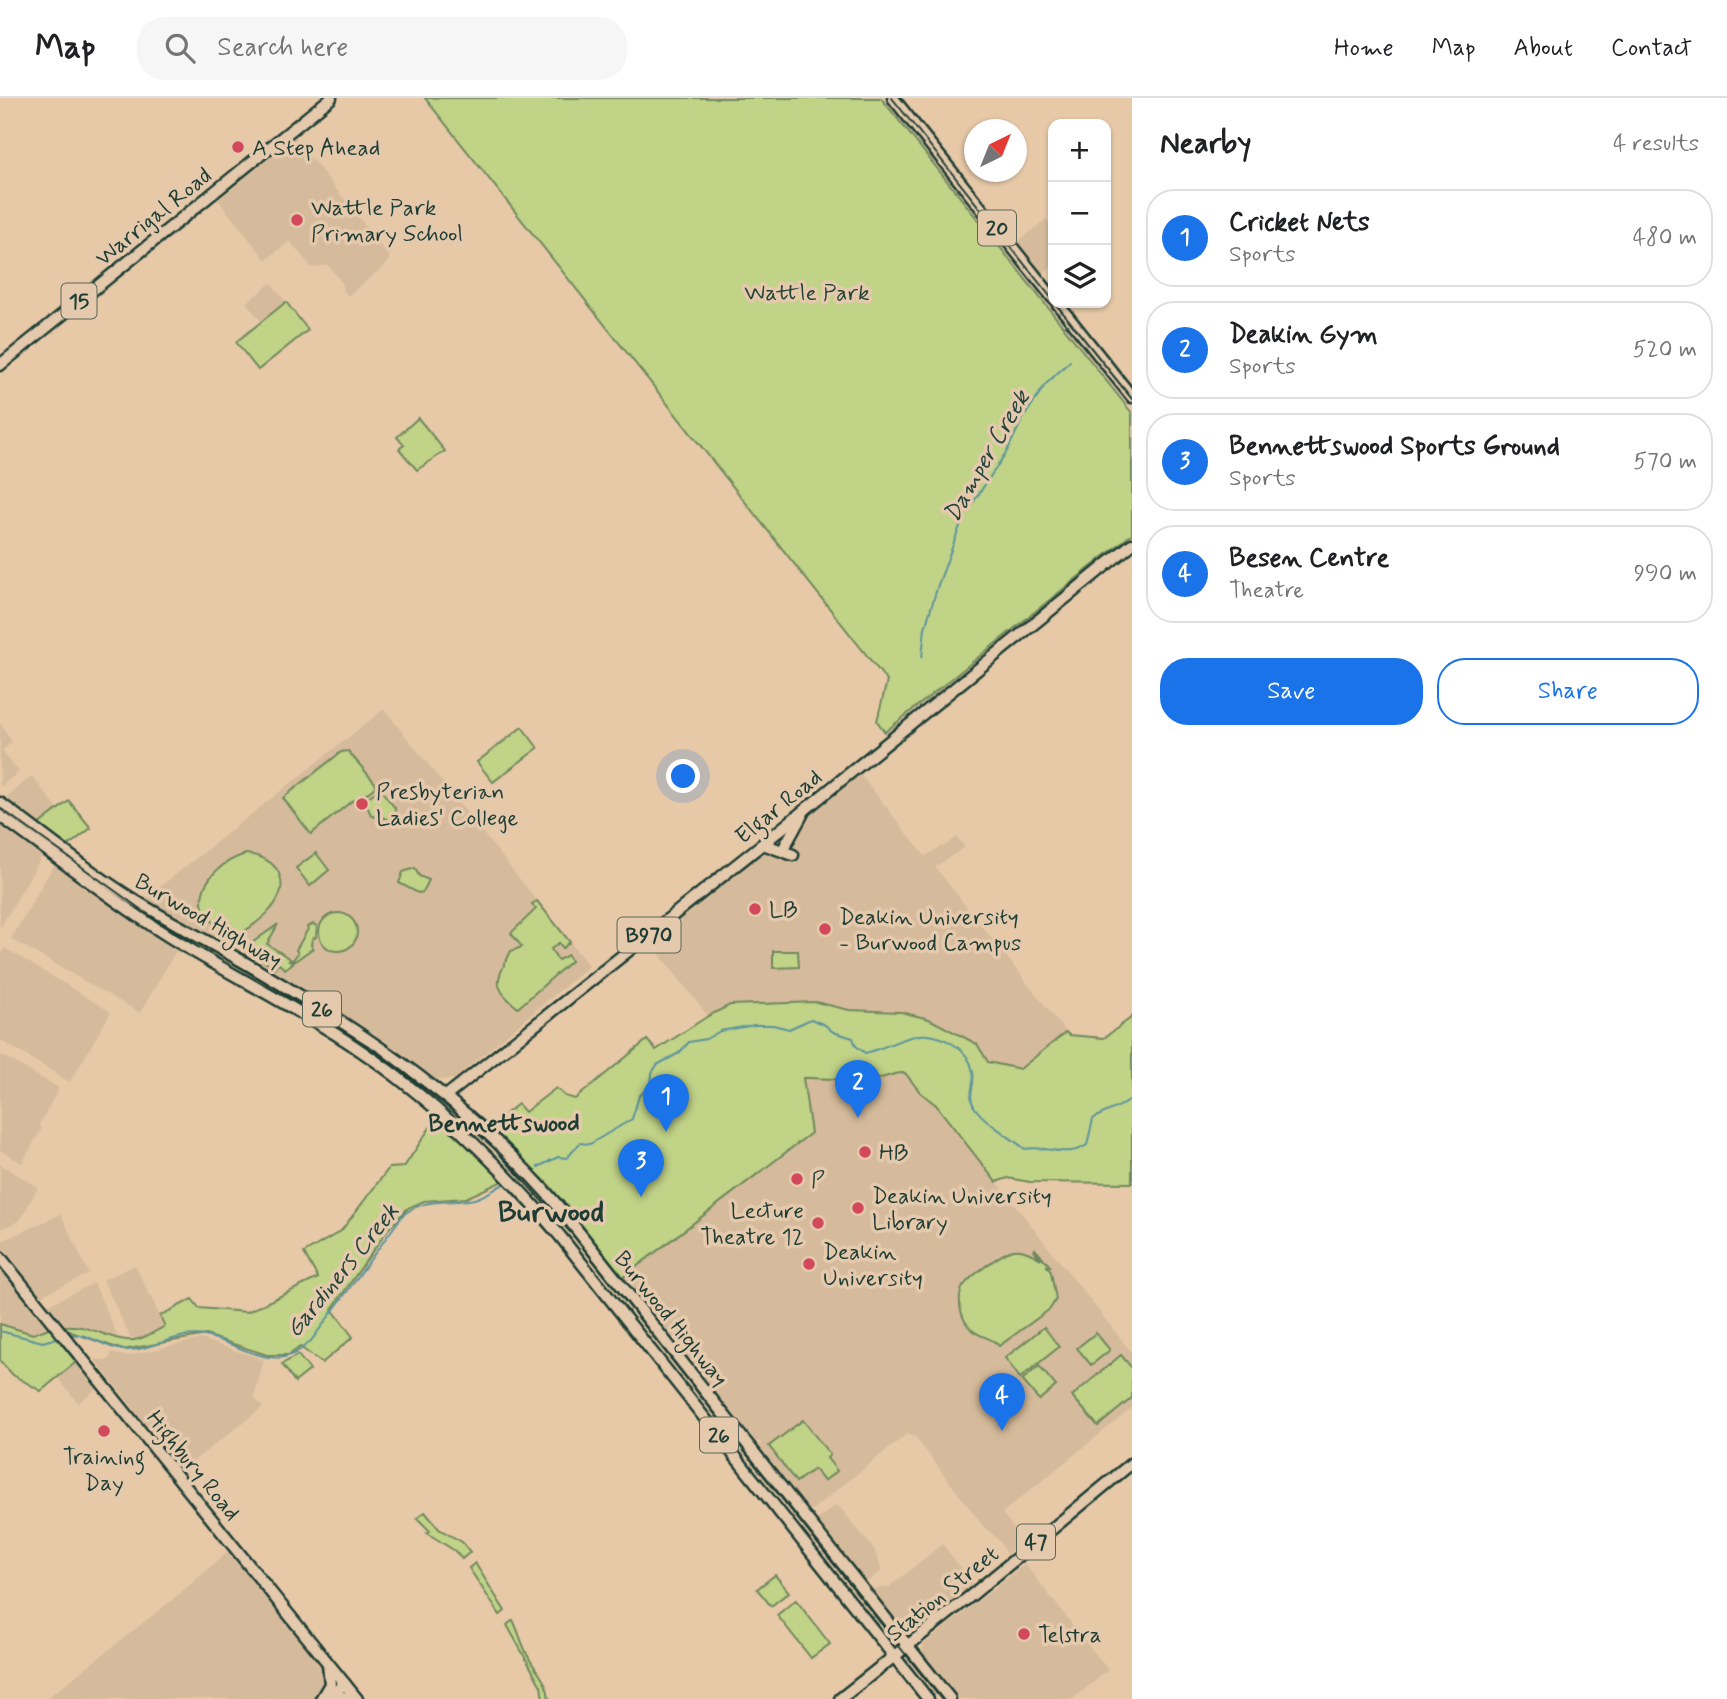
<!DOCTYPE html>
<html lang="en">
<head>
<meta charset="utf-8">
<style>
  body { margin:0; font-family:Mynerve,sans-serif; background:#f6f6f6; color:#202124 }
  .controls { position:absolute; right:21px; top:21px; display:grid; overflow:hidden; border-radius:14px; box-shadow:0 2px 5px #0004 }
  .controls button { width:63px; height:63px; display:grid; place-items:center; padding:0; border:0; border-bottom:2px solid #e0e0e0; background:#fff; color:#202124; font:35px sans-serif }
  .compass { position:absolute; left:964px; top:21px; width:63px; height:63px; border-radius:50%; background:#fff; box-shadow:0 2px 5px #0004; rotate:43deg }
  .you { position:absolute; left:684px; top:679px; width:24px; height:24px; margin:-18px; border:5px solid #fff; border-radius:50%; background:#1a73e8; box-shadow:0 0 0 10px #1a73e833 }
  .badge { display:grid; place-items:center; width:46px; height:46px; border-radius:50%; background:#1a73e8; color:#fff; font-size:23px; font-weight:700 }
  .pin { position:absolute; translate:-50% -58px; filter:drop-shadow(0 2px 4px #0008) }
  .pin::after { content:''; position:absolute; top:37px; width:24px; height:21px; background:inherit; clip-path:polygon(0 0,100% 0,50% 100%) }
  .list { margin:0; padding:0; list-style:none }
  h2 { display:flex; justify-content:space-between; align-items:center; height:91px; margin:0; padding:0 28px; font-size:30px }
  h2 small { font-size:23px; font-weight:400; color:#757577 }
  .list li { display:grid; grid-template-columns:46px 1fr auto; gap:21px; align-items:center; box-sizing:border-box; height:98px; margin:0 14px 14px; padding:0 14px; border:2px solid #e0e0e0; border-radius:28px }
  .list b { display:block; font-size:26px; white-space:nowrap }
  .list p { margin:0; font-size:23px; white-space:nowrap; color:#757577 }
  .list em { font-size:23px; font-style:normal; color:#757577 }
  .actions { display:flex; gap:14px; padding:21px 28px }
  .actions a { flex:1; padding:16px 0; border:2px solid #1a73e8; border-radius:28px; text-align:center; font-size:24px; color:#1a73e8 }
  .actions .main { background:#1a73e8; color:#fff }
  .icon { flex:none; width:38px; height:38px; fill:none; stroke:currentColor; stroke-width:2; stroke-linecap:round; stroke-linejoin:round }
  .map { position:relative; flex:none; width:1132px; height:1601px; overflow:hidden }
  header { display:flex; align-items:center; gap:42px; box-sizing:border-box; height:98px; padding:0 35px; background:#fff; border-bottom:2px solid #e0e0e0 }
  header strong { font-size:33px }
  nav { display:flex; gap:38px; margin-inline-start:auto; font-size:24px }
  .search { width:490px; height:63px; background:#f6f6f6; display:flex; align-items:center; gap:18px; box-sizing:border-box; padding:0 24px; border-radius:28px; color:#757577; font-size:26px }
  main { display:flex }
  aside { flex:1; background:#fff }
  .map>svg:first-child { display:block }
  .built { fill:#d5bb9b }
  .green { fill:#c1d387; stroke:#70885e; stroke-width:2 }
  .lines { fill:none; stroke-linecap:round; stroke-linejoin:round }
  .stream { stroke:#5c939e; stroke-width:2 }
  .primary-casing { stroke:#1f3d34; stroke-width:15 }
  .trunk-casing { stroke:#1f3d34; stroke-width:15 }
  .primary { stroke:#e4c9ac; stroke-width:10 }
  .trunk { stroke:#e4c9ac; stroke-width:10 }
  .tram { stroke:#1f3d34; stroke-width:2 }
  .poi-dot { fill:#d1495b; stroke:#e4c9ac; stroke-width:2.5 }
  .labels { text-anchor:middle; stroke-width:7; stroke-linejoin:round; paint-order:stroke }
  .shield { fill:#e4c9ac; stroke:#5a6758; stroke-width:2 }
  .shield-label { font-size:21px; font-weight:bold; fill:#1f3d34 }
  .poi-label { font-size:23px; fill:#1f3d34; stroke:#e4c9ac; text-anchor:start }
  .street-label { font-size:23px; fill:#1f3d34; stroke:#e4c9ac }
  .park-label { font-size:23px; fill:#274438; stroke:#e4c9ac }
  .water-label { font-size:24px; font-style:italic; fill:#24443d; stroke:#e4c9ac }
  .neighbourhood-label { font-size:24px; font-weight:bold; fill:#1f3d34; stroke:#e4c9ac }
  .district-label { font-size:30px; font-weight:bold; fill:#1f3d34; stroke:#e4c9ac }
</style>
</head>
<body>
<header>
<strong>Map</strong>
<div class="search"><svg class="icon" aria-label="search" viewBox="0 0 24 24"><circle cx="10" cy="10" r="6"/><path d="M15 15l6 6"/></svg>Search here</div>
<nav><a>Home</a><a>Map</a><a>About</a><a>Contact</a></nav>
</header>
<main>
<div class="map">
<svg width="1132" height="1601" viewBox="0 0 1132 1601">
  <rect width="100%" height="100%" fill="#e7c9a8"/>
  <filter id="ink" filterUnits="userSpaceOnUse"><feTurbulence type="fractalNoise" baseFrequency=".0143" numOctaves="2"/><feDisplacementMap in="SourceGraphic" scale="14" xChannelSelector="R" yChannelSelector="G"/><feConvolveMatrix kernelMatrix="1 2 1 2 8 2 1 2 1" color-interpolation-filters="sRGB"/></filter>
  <g filter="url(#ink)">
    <g class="built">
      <path d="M295 39 389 158V164L348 198 343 192 342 185 328 167 312 170 290 143 266 162 218 102Z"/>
      <path d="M1046 121 1053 131V167L1043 176 1018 144Z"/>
      <path d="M271 185 286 204 262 224 246 205Z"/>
      <path d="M384 611 589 868 454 981 436 982 402 955 351 921 146 803V800Z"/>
      <path d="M0 625 12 644 2 653 19 674 0 689Z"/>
      <path d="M860 676 925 758 942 748 943 749 957 739 965 749 935 769 1066 934 1020 971 988 964 977 946 952 931 929 921 901 914 849 912 816 904 730 907 708 918 650 844Z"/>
      <path d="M32 678 58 711 38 727 4 701Z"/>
      <path d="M0 725 41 754 42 758 0 830Z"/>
      <path d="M55 765 114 809 177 851 140 915 11 841Z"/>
      <path d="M5 850 111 914 70 984 0 942V858Z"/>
      <path d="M0 956 59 990 39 1027 42 1030 22 1065 0 1052Z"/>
      <path d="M898 975H905L920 994 936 1007 1132 1255V1310L1002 1415 1023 1442 1007 1456 998 1441 984 1429 916 1340 907 1336 812 1412H808L758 1349 761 1346 759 1343 755 1345 753 1343V1340L623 1179 678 1136 802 980 881 981Z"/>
      <path d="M0 1066 38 1089 20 1123 0 1131Z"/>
      <path d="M61 1116 89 1176 40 1198 0 1148V1144Z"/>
      <path d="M135 1167 165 1228 136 1242 130 1239 103 1182Z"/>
      <path d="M0 1170 49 1230 33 1236 0 1226Z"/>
      <path d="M94 1185 118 1239 77 1227 64 1228 48 1207Z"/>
      <path d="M201 1241 264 1262 254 1299 263 1309 182 1372 95 1262H109L111 1255 127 1258Z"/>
      <path d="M76 1264 97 1290 78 1305 58 1280Z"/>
      <path d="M837 1406 874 1451 882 1473 866 1485 817 1422Z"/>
      <path d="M942 1446 974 1486 913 1534H909L898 1521 887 1514 873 1494 874 1491 889 1489Z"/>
      <path d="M230 1452 323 1572 326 1578 324 1590 313 1601H46L171 1503Z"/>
      <path d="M1025 1466 1108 1572 1073 1601H958L922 1556 923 1547Z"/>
    </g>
    <g class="green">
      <path d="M425 0H881L1132 315V436L885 634 877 623 887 583Z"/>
      <path d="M286 204 308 232 258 272 236 244Z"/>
      <path d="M418 320 445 353 417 372 399 351 404 347 397 339Z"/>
      <path d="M522 629 538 650 493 684 477 664Z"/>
      <path d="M348 653 376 686 375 689 355 705 353 702 311 736 283 700 341 654Z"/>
      <path d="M380 691 395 710 396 725 377 717 375 719 371 717 368 710 363 706 366 703 365 701Z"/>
      <path d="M69 703 91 730 68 748 38 727Z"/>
      <path d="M316 755 329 772 310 788 296 770Z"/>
      <path d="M246 756C278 759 293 785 271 811 263 821 251 829 240 836 180 824 198 770 246 756Z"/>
      <path d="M415 770 419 778 429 782 423 794 418 795 399 785 403 774Z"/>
      <path d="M537 803 570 844 563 850 559 845 551 851 558 862 568 857 571 863 518 910C489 887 498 881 511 853L522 849 511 835 536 811 532 806Z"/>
      <circle cx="338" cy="834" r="19"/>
      <path d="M278 826 267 846 292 862 288 863 294 864 285 871 279 866 274 870 245 850Z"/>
      <path d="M313 826 317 828 316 839 312 841 311 847 313 850 295 863 293 862 298 855 296 852 308 831 307 829Z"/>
      <path d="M773 853H798L799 869 773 870Z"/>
      <path d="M816 904 849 912 901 914 929 921 977 946 988 964 1020 971 1066 934 1069 937 1104 940 1132 919V1085L1030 1084 1008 1080 996 1084 936 1007 920 994 905 975C891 974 880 983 866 983 845 983 824 979 803 980L811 1035 623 1179 549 1087 490 1028 518 1006 525 1014 556 990 565 998 575 1001 647 942 656 952 708 918 730 907Z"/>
      <path d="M431 1028 448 1029 503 1083 466 1100 424 1103 408 1110 389 1130 332 1211 353 1239 322 1265 300 1249 289 1257H267L206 1237 123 1252 71 1234 64 1228C90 1225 111 1244 134 1242 144 1241 156 1233 165 1228L160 1218 192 1201 199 1210 247 1214 318 1180 304 1155 341 1133 389 1070 404 1069Z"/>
      <path d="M1035 1151 1050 1168H1047L1051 1174 1056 1201 1050 1211 999 1248C991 1236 969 1242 961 1213 959 1205 959 1192 965 1186 971 1178 1001 1156 1010 1153 1021 1149 1032 1156 1041 1161L1034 1153Z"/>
      <path d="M0 1226 33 1236 49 1230 76 1264 41 1293 13 1277 0 1263Z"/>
      <path d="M1044 1229 1059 1249 1020 1280 1005 1260Z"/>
      <path d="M1096 1235 1110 1252 1091 1267 1077 1250Z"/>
      <path d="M298 1257 310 1272 295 1284 282 1266Z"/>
      <path d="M1121 1257 1132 1270V1300L1098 1328 1072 1298Z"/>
      <path d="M1039 1268 1056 1288 1039 1302 1022 1282Z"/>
      <path d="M803 1322 830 1357 827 1360 837 1373 824 1383 814 1371 796 1384 769 1348Z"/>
      <path d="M425 1414 439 1431 462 1444 470 1454 462 1461 455 1453 427 1435 430 1433 417 1420Z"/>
      <path d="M475 1465 505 1513 500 1517 469 1470Z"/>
      <path d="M775 1477 789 1494 771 1508 757 1491Z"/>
      <path d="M796 1502 830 1546 811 1560 777 1517Z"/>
      <path d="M513 1522C519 1534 522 1548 529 1560 537 1575 548 1583 549 1601H543L541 1588 507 1527Z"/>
    </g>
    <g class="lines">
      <g class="stream">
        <path d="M922 559 925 530 938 487 963 420 1007 353 1022 322 1045 287 1070 263"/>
        <path d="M538 1069 558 1059 567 1060 580 1045 590 1046 632 1021 639 998 651 987 652 975 657 967 679 955 689 944 706 941 720 933 755 927H773L789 931 811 921 825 927 833 934 853 940 856 948 865 955C902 946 919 923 956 948 965 954 971 963 973 974 976 987 966 997 975 1010 987 1026 1009 1038 1025 1051 1050 1047 1066 1061 1087 1047L1093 1021C1106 1013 1119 1010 1132 1001"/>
        <path d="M0 1233 43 1244 60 1239"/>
        <path d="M69 1237C89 1233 105 1252 125 1252 152 1253 177 1233 205 1238 232 1243 266 1269 293 1256 299 1254 305 1247 311 1243L402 1118C422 1100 444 1105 469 1102 481 1101 494 1091 504 1086"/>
      </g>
      <defs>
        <g id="primary">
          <path d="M893 0 1053 200"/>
          <path d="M1057 205 1132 299"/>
          <path d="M0 267 331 0"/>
          <path d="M763 746 793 757"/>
          <path d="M785 748 803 715"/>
          <path d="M446 998 775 736 1132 446"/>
          <path d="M0 1159 357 1601"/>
          <path d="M321 1601 330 1586 328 1566"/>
          <path d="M325 1601 345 1586"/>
          <path d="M328 1601 343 1599 350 1601"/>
          <path d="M840 1601 973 1496 1132 1365"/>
        </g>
        <g id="trunk">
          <path d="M0 705C44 737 87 773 134 802 174 827 218 848 259 873 374 941 470 1006 558 1108L950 1601"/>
          <path d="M0 718C56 758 110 801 168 838 229 876 294 908 354 948 432 1000 500 1067 560 1138L928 1601"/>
        </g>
      </defs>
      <use href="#primary" class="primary-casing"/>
      <use href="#trunk" class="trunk-casing"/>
      <use href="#primary" class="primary"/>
      <use href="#trunk" class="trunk"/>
      <g class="tram">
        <path d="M892 0 1053 202"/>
        <path d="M1055 205 1132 301"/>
        <path d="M0 710 143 813 280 893 378 954 448 1008 494 1050 571 1135 941 1601"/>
      </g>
    </g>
  </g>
  <g class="poi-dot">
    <circle cx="238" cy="49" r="7"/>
    <circle cx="297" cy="122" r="7"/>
    <circle cx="362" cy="706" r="7"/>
    <circle cx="755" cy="811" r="7"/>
    <circle cx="825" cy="831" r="7"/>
    <circle cx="865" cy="1054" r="7"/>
    <circle cx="797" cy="1081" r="7"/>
    <circle cx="858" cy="1110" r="7"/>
    <circle cx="818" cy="1125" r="7"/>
    <circle cx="809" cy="1166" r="7"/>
    <circle cx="104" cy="1333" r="7"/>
    <circle cx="1024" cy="1536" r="7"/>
  </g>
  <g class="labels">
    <g class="shield">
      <rect x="978" y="112.5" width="38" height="35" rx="5"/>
      <rect x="61.5" y="185.5" width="35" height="35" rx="5"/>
      <rect x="617.5" y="819.5" width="63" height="35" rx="5"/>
      <rect x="303" y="893.5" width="38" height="35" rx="5"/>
      <rect x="700" y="1319.5" width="38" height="35" rx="5"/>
      <rect x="1017" y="1426.5" width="38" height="35" rx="5"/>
    </g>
    <g class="shield-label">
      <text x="997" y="137">20</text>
      <text x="79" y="210">15</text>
      <text x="649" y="844">B970</text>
      <text x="322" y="918">26</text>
      <text x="719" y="1344">26</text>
      <text x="1036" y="1451">47</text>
    </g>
    <g class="poi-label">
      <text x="252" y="57">A Step Ahead</text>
      <text x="311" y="117">Wattle Park<tspan x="311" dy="26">Primary School</tspan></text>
      <text x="376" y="701">Presbyterian<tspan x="376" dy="26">Ladies' College</tspan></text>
      <text x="769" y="819">LB</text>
      <text x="839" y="826">Deakin University<tspan x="839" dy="26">- Burwood Campus</tspan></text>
      <text x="879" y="1062">HB</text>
      <text x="811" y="1089">P</text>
      <text x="872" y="1105">Deakin University<tspan x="872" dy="26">Library</tspan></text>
      <text x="804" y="1120" text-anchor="end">Lecture<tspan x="804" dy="26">Theatre 12</tspan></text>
      <text x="823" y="1161">Deakin<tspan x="823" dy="26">University</tspan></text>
      <text x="104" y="1366" text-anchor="middle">Training<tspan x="104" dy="26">Day</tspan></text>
      <text x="1038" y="1544">Telstra</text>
    </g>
    <g class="street-label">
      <text transform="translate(153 118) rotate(-39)" y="8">Warrigal Road</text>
      <text transform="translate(778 708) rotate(-39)" y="8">Elgar Road</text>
      <text transform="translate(209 822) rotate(30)" y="8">Burwood Highway</text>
      <text transform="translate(672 1220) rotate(51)" y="8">Burwood Highway</text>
      <text transform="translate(194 1367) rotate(51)" y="8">Highbury Road</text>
      <text transform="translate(942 1495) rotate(-39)" y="8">Station Street</text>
    </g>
    <g class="park-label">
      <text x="807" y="202">Wattle Park</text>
    </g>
    <g class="water-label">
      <text transform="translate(986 358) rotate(-60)" y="8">Damper Creek</text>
      <text transform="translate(342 1172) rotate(-51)" y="8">Gardiners Creek</text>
    </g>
    <g class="neighbourhood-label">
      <text x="504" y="1033">Bennettswood</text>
    </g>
    <g class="district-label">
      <text x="551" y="1123">Burwood</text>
    </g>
  </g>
</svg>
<div class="controls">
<button>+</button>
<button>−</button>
<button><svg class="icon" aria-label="layers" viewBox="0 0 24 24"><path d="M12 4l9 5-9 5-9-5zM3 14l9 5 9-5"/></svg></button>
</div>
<svg class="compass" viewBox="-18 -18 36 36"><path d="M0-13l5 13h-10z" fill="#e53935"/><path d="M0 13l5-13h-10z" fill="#757577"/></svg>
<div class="you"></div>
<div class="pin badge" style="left:666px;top:1034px">1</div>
<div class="pin badge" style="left:858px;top:1020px">2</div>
<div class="pin badge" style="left:641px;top:1099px">3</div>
<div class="pin badge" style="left:1002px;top:1333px">4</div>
</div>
<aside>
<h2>Nearby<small>4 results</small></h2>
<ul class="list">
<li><span class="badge">1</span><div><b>Cricket Nets</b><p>Sports</p></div><em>480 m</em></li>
<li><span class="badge">2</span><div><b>Deakin Gym</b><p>Sports</p></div><em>520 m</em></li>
<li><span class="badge">3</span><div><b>Bennettswood Sports Ground</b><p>Sports</p></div><em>570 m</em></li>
<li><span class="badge">4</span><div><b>Besen Centre</b><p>Theatre</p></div><em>990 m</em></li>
</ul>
<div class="actions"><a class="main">Save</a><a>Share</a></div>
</aside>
</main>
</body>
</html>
